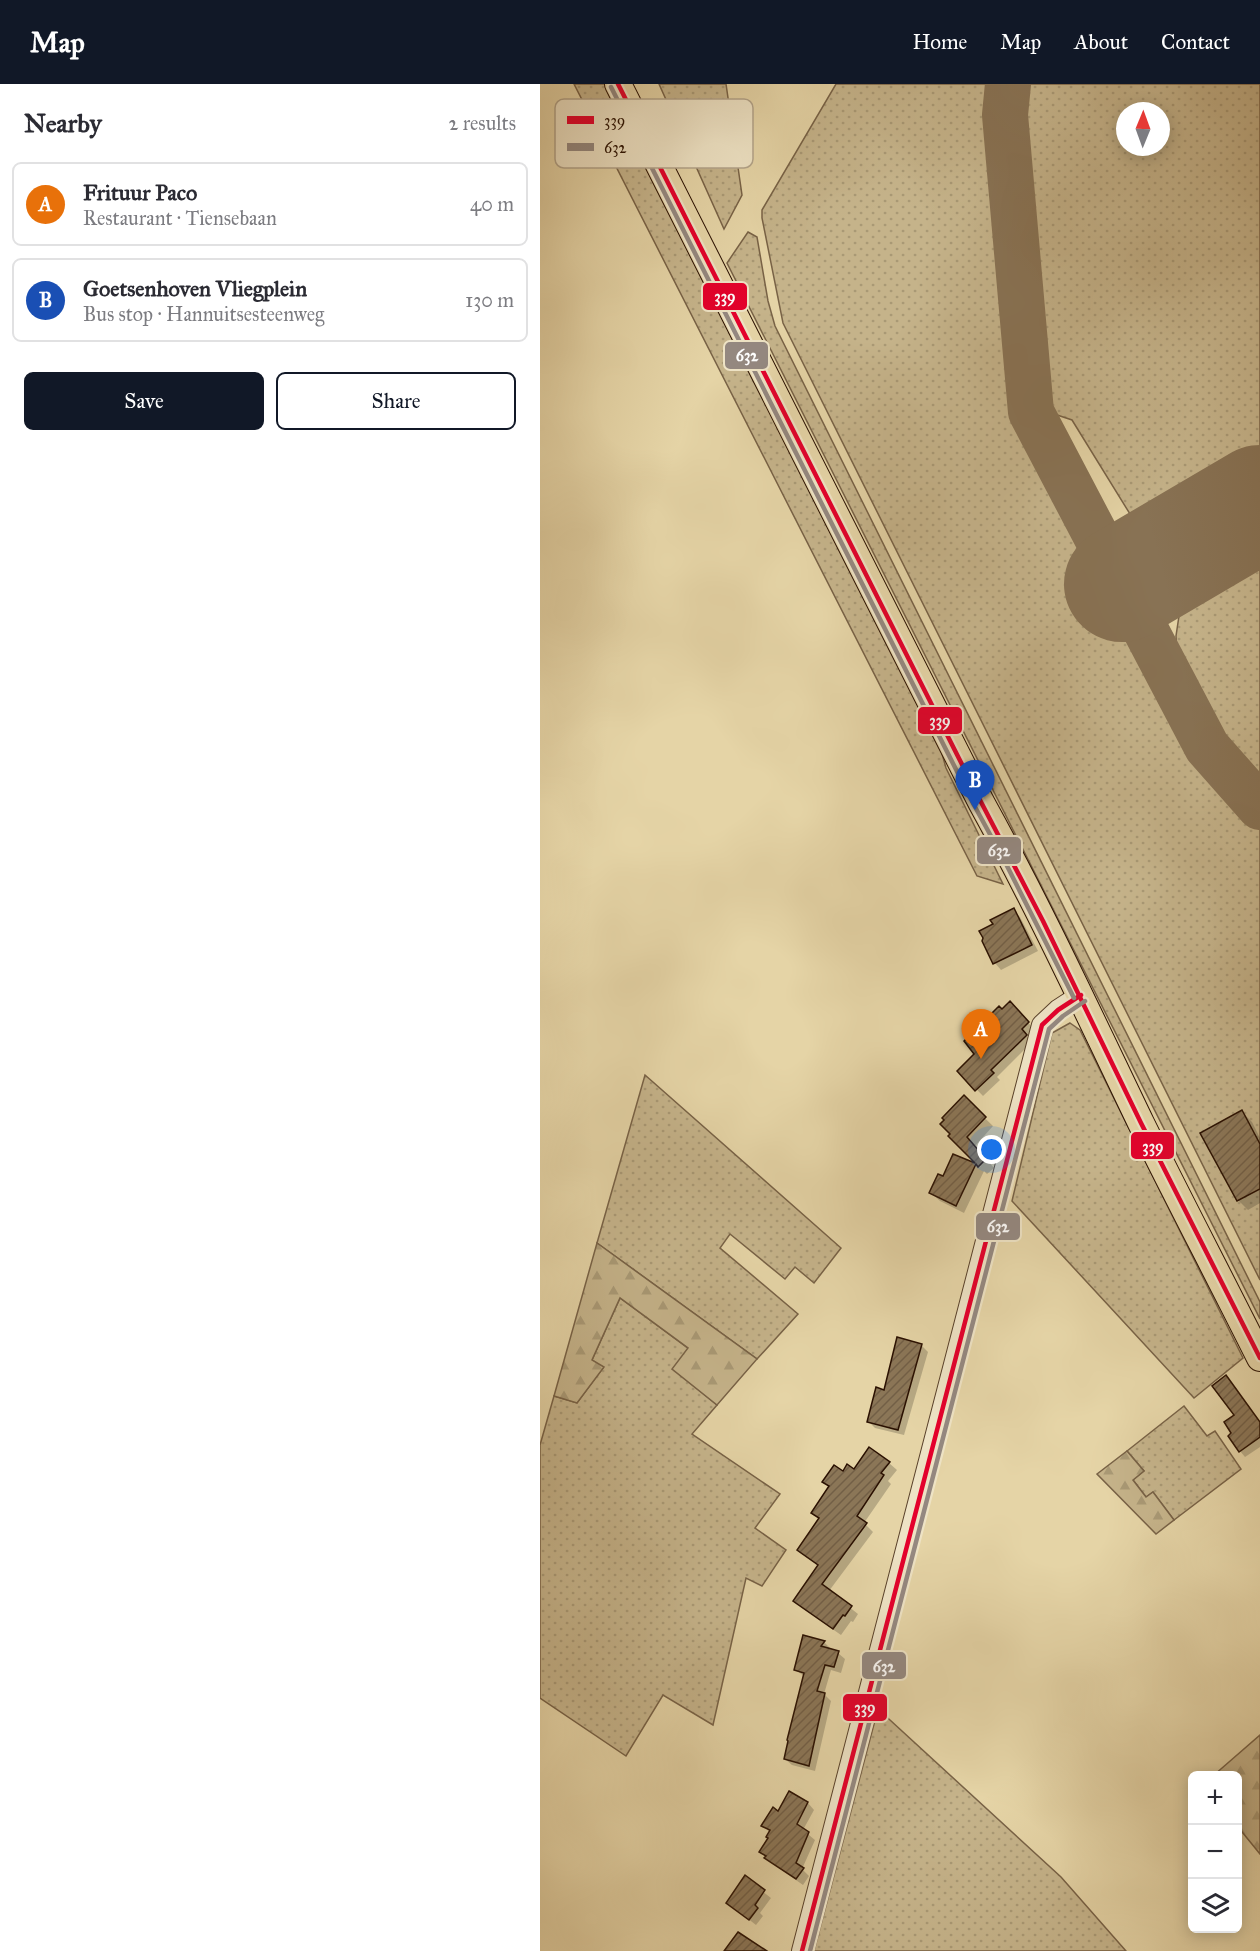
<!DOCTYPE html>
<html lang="en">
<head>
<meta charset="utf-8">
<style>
  body { margin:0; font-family:"IM FELL Great Primer",serif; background:#f2f2f3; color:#2b2b33 }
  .controls { position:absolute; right:18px; bottom:18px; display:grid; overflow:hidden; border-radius:9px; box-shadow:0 3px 15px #0003 }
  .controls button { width:54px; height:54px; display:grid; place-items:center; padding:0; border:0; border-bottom:2px solid #e1e1e2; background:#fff; color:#2b2b33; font:30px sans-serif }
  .compass { position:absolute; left:576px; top:18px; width:54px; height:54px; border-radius:50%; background:#fff; box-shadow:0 3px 15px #0003; rotate:1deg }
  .you { position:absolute; left:452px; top:1066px; width:21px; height:21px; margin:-15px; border:4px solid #fff; border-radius:50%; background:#1a73e8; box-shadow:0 0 0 9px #1a73e833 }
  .badge { display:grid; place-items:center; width:39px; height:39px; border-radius:50%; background:#111827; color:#fff; font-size:20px; font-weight:700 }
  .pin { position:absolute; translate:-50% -50px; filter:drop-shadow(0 2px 3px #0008) }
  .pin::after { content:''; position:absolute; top:32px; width:21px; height:18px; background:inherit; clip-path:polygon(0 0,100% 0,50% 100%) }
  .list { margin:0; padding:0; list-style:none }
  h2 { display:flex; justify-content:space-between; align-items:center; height:78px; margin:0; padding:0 24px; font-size:26px }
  h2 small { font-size:20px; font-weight:400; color:#7c7c81 }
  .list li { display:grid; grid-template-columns:39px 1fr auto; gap:18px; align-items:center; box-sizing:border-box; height:84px; margin:0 12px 12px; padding:0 12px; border:2px solid #e1e1e2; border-radius:9px }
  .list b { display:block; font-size:22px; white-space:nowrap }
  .list p { margin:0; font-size:20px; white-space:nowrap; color:#7c7c81 }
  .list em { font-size:20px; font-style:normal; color:#7c7c81 }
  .actions { display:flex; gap:12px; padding:18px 24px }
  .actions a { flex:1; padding:14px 0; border:2px solid #111827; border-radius:9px; text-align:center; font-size:21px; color:#111827 }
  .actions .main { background:#111827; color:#fff }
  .icon { flex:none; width:33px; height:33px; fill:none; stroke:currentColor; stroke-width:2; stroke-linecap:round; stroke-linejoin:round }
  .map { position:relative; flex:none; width:720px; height:1867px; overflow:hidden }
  header { display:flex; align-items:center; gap:36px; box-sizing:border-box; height:84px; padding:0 30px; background:#111827; color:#fff }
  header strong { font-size:28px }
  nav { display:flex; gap:33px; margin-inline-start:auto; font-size:21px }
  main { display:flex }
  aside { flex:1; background:#fff }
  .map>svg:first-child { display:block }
  .grass { fill:url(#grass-dots); stroke:#786246; stroke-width:1.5; fill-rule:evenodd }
  .forest { fill:url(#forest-firs); stroke:#786246; stroke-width:1.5 }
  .shadow { fill:#0003 }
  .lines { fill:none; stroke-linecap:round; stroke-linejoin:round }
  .taxiway { stroke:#887254; stroke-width:46 }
  .runway { stroke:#887254; stroke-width:116 }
  .building { fill:url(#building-hatch); stroke:#2a1001; stroke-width:1.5 }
  .tertiary-casing { stroke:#59412a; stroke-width:22 }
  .primary-casing { stroke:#2a1001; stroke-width:28 }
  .tertiary { stroke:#eee3c5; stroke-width:20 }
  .primary { stroke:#e5d4a6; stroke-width:26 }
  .bus-1-casing { stroke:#eee3c5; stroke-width:9 }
  .bus-2-casing { stroke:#eee3c5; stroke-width:9 }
  .bus-1 { stroke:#e4002b; stroke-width:4.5 }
  .bus-2 { stroke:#948880; stroke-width:4.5 }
  .key { fill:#eee3c5; stroke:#b3a48a; stroke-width:1.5 }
  .key-label { font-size:16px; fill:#2a1001 }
  .line-badge { stroke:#eee3c5; stroke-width:2 }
  .badge-label { font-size:16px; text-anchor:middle; font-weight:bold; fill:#fff }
</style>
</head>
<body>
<header>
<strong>Map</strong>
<nav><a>Home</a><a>Map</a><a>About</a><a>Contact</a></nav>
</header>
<main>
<aside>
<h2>Nearby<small>2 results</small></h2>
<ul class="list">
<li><span class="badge" style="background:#e8710a">A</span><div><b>Frituur Paco</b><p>Restaurant · Tiensebaan</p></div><em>40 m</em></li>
<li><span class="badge" style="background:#1a4fb4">B</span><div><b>Goetsenhoven Vliegplein</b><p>Bus stop · Hannuitsesteenweg</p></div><em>130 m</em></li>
</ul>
<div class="actions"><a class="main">Save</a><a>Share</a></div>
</aside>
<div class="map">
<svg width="720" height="1867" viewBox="0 0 720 1867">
  <defs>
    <pattern id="grass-dots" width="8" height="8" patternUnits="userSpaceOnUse" patternTransform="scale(1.5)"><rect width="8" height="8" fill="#c5b38a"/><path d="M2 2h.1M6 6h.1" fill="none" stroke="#a99975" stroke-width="1.8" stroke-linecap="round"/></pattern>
    <pattern id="forest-firs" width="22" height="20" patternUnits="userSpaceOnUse" patternTransform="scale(1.5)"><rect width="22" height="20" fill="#c5b38a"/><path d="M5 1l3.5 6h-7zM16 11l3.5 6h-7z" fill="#a99975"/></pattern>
    <pattern id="building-hatch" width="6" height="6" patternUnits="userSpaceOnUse" patternTransform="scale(1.5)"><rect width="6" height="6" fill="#8b7657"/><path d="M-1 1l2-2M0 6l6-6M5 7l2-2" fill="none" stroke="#725f46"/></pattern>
  </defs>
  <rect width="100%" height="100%" fill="#e5d4a6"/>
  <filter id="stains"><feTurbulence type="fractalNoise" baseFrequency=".00333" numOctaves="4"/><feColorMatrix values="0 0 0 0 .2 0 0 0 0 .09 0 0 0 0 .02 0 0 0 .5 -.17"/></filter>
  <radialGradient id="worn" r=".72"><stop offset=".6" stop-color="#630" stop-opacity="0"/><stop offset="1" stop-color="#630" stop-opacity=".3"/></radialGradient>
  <g class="grass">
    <path d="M34 0H66L399 659 406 684 463 800 437 792Z"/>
    <path d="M119 0H186L202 111 184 145Z"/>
    <path d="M296 0H459L456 19 455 59 480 319C484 346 491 368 503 392L664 671 720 742V1196L243 239 222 134V126Z"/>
    <path d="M480 0H720V369L617 428 590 430 532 336 502 326 475 53 476 29ZM585 27H621V63H585Z"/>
    <path d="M208 148 217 153 228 217 235 242 720 1218V1235L187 179Z"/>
    <path d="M720 463V700L700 681 684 661 641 586 637 571 636 552 639 532 661 499Z"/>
    <path d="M530 939 540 946 703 1274 654 1314 472 1117 512 949Z"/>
    <path d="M105 991 301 1164 274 1199 255 1183 245 1195 190 1150 180 1164 258 1230 217 1275 57 1159Z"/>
    <path d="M80 1214 149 1265 133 1285 177 1321 152 1350 240 1410 215 1444 246 1466 222 1502 206 1494 173 1641 123 1611 86 1672 0 1614V1361L14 1312 37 1319 63 1284 52 1276Z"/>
    <path d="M644 1322 667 1352 675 1347 701 1385 634 1436 613 1408 606 1413 593 1396 604 1387 587 1367Z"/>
    <path d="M338 1625 521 1793 586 1867H274Z"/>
  </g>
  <g class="forest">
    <path d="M57 1159 217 1275 177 1321 132 1285 148 1264 80 1214 52 1276 64 1283 37 1319 14 1312Z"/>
    <path d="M587 1367 604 1387 593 1396 606 1413 613 1408 634 1436 616 1450 557 1390Z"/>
    <path d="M720 1651V1770L698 1743V1692L674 1691Z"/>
  </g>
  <g class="shadow">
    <path d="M473 826 480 833 498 867 461 886 455 879V841Z"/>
    <path d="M470 919 494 945 487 952 492 958 457 993 460 996 443 1012 419 987 436 970 462 927Z"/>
    <path d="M424 1014 453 1042 435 1062 454 1084 447 1090 444 1087 424 1129 400 1117 391 1109 404 1094 414 1072 441 1083 410 1052Z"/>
    <path d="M702 1028 712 1038 720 1054V1119L708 1126 698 1116Z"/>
    <path d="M381 1261 388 1268 364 1351 335 1344 329 1338 345 1307Z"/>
    <path d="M686 1293 720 1338V1363L705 1373 700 1367 693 1349 696 1332Z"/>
    <path d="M349 1379 357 1386 348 1397 351 1400 324 1439 333 1448 289 1507 318 1530 313 1538 311 1537 301 1551 262 1524 255 1517 279 1482 259 1466 280 1436 273 1428 290 1403 284 1397 303 1389Z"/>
    <path d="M284 1558 290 1564 289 1566 298 1569 305 1575 301 1589 291 1586 284 1610 291 1617 275 1687 252 1681 245 1675 265 1593 256 1586Z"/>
    <path d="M250 1709 268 1719 274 1726 263 1746 275 1756 262 1785 269 1792 263 1801 233 1780 221 1768 229 1754 230 1749 223 1741 238 1729Z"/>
    <path d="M205 1794 231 1814 220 1829 223 1832 216 1841 188 1819Z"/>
  </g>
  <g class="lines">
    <path class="taxiway" d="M468 0 465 31 491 328 667 663 720 723"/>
    <path class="runway" d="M582 500 720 419"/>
  </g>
  <g class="building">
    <path d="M474 824 492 861 453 880 442 857 443 854 439 847 453 840 450 836Z"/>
    <path d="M470 917 489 938 482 945 487 951 451 986 454 989 435 1007 417 987 434 970 424 957 459 922 462 925Z"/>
    <path d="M424 1011 446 1033 427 1053 446 1075 438 1083 436 1080 416 1122 389 1109 398 1090 403 1092 413 1070 435 1079 408 1052 410 1050 400 1040 404 1036 402 1034Z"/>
    <path d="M702 1026 720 1060V1105L697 1117 660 1049Z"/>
    <path d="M357 1253 382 1260 358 1346 327 1338 336 1303 344 1306Z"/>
    <path d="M686 1291 720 1338V1353L699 1368 688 1352 691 1349 684 1338 694 1331 672 1302Z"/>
    <path d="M329 1363 350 1378 341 1389 344 1391 317 1432 327 1439 282 1500 312 1522 305 1532 303 1531 293 1545 253 1517 278 1481 257 1466 279 1434 271 1429 289 1402 282 1398 294 1381 303 1387 307 1380 314 1385Z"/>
    <path d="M263 1551 285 1557 281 1562 299 1567 294 1583 285 1581 277 1607 285 1609 269 1682 244 1675 248 1657 247 1656 264 1589 254 1586Z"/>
    <path d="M249 1707 268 1718 257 1740 269 1748 256 1779 264 1784 256 1795 224 1774 226 1772 219 1768 228 1754 226 1753 230 1746 221 1742 233 1723 238 1727Z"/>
    <path d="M205 1791 225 1806 215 1821 218 1824 209 1836 186 1819Z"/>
    <path d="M198 1848 227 1867H184Z"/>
  </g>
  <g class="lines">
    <defs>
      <path id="tertiary" d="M262 1867 502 941 518 926 541 911"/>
      <path id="primary" d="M78 0 441 718C499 823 549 931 601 1039 640 1118 681 1196 720 1274"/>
    </defs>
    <use href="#tertiary" class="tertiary-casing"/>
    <use href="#primary" class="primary-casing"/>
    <use href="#tertiary" class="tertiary"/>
    <use href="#primary" class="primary"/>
    <defs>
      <g id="bus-1">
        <path d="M78 0 441 718 503 837 601 1039 720 1274"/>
        <path d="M262 1867 502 941 518 926 541 911"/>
      </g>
      <g id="bus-2">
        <path d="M71 3 434 721 464 776 534 914"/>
        <path d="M270 1867 509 945 523 932 545 917"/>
      </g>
    </defs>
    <use href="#bus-1" class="bus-1-casing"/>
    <use href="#bus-2" class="bus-2-casing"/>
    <use href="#bus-1" class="bus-1"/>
    <use href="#bus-2" class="bus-2"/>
  </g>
  <rect x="15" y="15" width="198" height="69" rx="9" class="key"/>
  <rect x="27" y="32" width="27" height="8" fill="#e4002b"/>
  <rect x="27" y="59" width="27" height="8" fill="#948880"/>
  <g class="key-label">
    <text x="64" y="42">339</text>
    <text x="64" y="69">632</text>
  </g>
  <g class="line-badge">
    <rect x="162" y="198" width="46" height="29" rx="6" fill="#e4002b"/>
    <rect x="184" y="257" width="45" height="29" rx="6" fill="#948880"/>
    <rect x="377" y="622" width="46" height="29" rx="6" fill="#e4002b"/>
    <rect x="436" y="752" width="46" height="29" rx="6" fill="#948880"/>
    <rect x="590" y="1047" width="45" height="29" rx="6" fill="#e4002b"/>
    <rect x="435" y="1128" width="46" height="29" rx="6" fill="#948880"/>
    <rect x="321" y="1567" width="46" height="29" rx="6" fill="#948880"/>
    <rect x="302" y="1609" width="46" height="29" rx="6" fill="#e4002b"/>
  </g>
  <g class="badge-label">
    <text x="185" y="218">339</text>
    <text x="207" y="277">632</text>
    <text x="400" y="642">339</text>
    <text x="459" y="772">632</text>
    <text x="613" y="1068">339</text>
    <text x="458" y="1148">632</text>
    <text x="344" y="1588">632</text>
    <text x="325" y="1629">339</text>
  </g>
  <rect width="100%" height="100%" filter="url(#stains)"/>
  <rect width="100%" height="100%" fill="url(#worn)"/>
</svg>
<div class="controls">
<button>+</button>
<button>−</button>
<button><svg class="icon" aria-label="layers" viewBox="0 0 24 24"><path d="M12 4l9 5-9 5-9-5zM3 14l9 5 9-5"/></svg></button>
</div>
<svg class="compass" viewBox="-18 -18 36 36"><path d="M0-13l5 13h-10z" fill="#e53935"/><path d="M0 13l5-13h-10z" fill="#7c7c81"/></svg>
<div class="you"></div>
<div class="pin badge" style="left:441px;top:975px;background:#e8710a">A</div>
<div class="pin badge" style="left:435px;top:726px;background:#1a4fb4">B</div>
</div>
</main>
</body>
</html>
